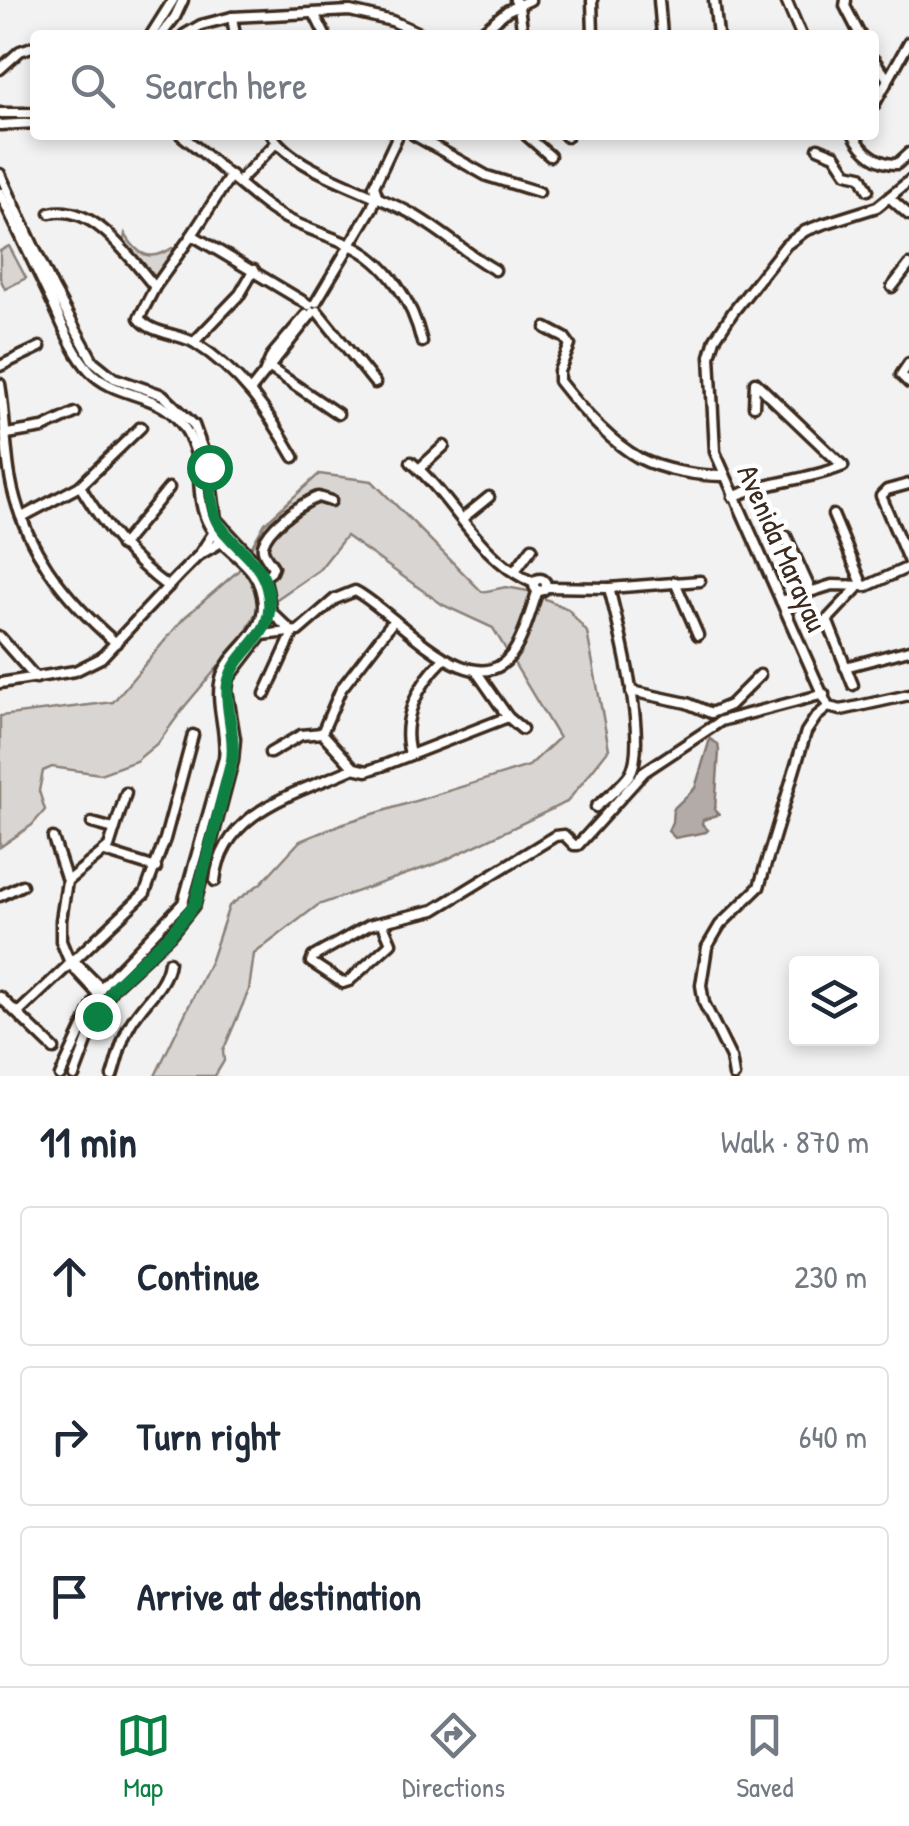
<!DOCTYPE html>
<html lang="en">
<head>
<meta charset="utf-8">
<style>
  body { margin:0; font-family:"Patrick Hand",sans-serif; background:#f2f2f3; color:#1f2937 }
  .controls { position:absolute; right:30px; bottom:30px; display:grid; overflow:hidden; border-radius:10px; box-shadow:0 5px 15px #0003 }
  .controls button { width:90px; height:90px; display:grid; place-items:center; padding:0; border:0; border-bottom:2px solid #e0e1e3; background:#fff; color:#1f2937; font:50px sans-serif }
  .stop { position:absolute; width:30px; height:30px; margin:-22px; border:8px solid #0b8043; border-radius:50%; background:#fff }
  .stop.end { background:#0b8043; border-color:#fff; box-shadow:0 2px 10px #0008 }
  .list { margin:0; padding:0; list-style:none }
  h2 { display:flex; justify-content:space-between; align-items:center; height:130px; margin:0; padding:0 40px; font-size:42px }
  h2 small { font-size:32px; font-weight:400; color:#747a83 }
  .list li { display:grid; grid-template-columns:65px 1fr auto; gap:30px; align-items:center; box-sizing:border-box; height:140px; margin:0 20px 20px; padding:0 20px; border:2px solid #e0e1e3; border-radius:10px }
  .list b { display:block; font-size:38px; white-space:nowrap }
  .list em { font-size:32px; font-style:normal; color:#747a83 }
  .icon { flex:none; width:55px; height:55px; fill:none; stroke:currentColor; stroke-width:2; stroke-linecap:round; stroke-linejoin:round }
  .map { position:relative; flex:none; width:909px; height:1076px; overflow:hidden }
  .search { position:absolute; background:#fff; box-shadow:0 5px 15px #0003; left:30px; right:30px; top:30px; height:110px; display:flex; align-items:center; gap:25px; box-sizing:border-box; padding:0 35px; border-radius:10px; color:#747a83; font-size:38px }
  .sheet { height:610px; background:#fff }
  nav { display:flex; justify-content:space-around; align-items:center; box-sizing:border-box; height:140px; border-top:2px solid #e0e1e3; background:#fff; font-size:28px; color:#747a83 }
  nav a { display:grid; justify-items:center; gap:5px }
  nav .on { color:#0b8043 }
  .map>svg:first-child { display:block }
  .green { fill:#d8d5d2; stroke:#8a8078; stroke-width:2.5 }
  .water { fill:#b2aba7; stroke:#827770; stroke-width:2.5 }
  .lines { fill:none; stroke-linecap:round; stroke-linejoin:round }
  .minor-casing { stroke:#3b2a1e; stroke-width:15 }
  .minor { stroke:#fff; stroke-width:8 }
  .route { stroke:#0b8043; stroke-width:12 }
  .labels { text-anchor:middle; stroke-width:9; stroke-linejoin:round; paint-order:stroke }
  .street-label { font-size:30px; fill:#3b2a1e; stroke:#fff }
</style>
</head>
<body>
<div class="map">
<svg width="909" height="1076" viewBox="0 0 909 1076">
  <rect width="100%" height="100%" fill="#f3f2f2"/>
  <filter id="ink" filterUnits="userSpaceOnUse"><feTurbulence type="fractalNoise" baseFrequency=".01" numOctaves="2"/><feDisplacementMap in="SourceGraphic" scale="20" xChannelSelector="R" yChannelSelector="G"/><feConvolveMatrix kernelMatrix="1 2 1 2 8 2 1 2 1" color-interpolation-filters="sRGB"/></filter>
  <g filter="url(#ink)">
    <g class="green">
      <path d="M125 234C138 256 150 262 172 248L176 250 155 282 123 248Z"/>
      <path d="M9 246 26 278 5 289 0 278V251Z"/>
      <path d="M319 474 372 481 482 592 506 587 528 591 568 609 587 632 609 749 567 802 441 862 318 905 254 954 249 990 223 1051 224 1061 215 1076H155L211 960 229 906 261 883 300 841 344 823 529 766 559 738 493 628 443 605 346 536 319 570 255 614 244 636 185 706 159 742 136 761 100 774 52 767 43 771 39 791 45 810 32 825 0 847V716L113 702 184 618 238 571 265 523Z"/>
    </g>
    <path class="water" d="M710 739 718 744 719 751 715 810 719 814 703 820 702 824 708 830 706 832 675 838 668 831 672 822 673 809 695 788Z"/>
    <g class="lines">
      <defs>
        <g id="minor">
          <path d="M515 0 519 7 523 35"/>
          <path d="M592 0 593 35"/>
          <path d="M659 0 662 35"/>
          <path d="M714 0 718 35"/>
          <path d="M786 0 801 35"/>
          <path d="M846 0 845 6 860 35"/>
          <path d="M315 15 325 35"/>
          <path d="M232 17 235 35"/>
          <path d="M151 35 173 0"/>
          <path d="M161 35 175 17 183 0"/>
          <path d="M184 35 201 25 232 17 350 11 392 21 424 35"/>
          <path d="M478 35 508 10 530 0"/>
          <path d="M874 60 888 79"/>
          <path d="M0 69 20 51 35 46"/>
          <path d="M874 105 909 42"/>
          <path d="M0 113H35"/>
          <path d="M0 125 35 123"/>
          <path d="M181 135C210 157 236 183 265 205 291 225 321 232 350 245 388 262 413 303 422 342"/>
          <path d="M272 135C294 171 374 192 412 214 441 230 465 253 495 270"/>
          <path d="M414 135 487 176 539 192"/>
          <path d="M526 135 550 156"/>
          <path d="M565 135 567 137"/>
          <path d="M854 135C862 151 879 165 897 164L909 153"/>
          <path d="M818 148 835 155 847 173 861 176 868 190"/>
          <path d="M0 174 53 288 93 361 114 378 163 395 194 425 209 467 216 519 253 559 266 584 271 611 262 635 229 678 227 690 235 739 233 761 195 904 170 935 113 988 97 1015 74 1076"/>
          <path d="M239 181 277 142"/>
          <path d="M909 181 877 207 823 224 805 231 786 245 733 312 715 339 710 356 715 452 828 707 841 710 909 695"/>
          <path d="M0 193C18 230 35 267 53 304 63 326 73 353 90 371 114 397 152 392 176 417 211 455 190 491 209 525 226 557 260 560 263 604 264 636 232 649 222 675 213 702 228 730 224 758L183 903 101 988 60 1076"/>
          <path d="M890 198 909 215"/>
          <path d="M50 213C94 203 130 258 155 287"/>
          <path d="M192 235 231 175"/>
          <path d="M892 287 909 265"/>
          <path d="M316 302 372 208 377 195 374 186 398 135"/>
          <path d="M317 311 375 383"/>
          <path d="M546 328 565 338 570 345 559 371V381C580 408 609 441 639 458 662 470 698 476 724 476"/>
          <path d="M194 342 240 294 254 270"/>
          <path d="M909 363 901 375 909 383"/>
          <path d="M0 366 40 347"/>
          <path d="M270 368 338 414"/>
          <path d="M265 371 272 355 306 315"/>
          <path d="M0 384C5 414 5 446 10 476 22 546 64 598 116 643"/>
          <path d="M251 390 313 312"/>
          <path d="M754 406 755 382 843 466"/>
          <path d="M7 434 43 428 75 413"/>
          <path d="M294 457C269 413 240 371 195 343 178 333 151 334 139 318L155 287 192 235 309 305"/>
          <path d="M411 462C455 500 479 560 534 583"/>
          <path d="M419 469 444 446"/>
          <path d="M909 484 887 490 881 496 909 562"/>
          <path d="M80 486C104 526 130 559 168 587"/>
          <path d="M733 497C769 481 809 480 843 466"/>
          <path d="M833 515 863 586"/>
          <path d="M22 517 80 486 141 427"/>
          <path d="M463 518 489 497"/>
          <path d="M786 536 811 591"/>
          <path d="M121 546 169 488"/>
          <path d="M199 555 214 532"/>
          <path d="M514 572 532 548"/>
          <path d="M264 577 271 572 273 567C269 560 261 553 263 545 268 527 296 508 311 500L318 497 331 501"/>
          <circle cx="540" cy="585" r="6"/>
          <path d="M675 582 698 635"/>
          <path d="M546 587 609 588 700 581"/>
          <path d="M781 601 832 585 867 586 909 567"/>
          <path d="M268 609 293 633"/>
          <path d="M785 609 800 602 804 595"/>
          <path d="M262 635 298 631 335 599 355 591C394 610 477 716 516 648 526 631 531 609 538 590"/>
          <path d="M0 637 36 678"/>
          <path d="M845 667 909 650"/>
          <path d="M476 671 508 717 522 729"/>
          <path d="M0 683 75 671 101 658 178 576 199 555 223 541"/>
          <path d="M853 685 827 620 859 586"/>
          <path d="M631 691 687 703 711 713 730 705 760 675"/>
          <path d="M265 694 293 633"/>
          <path d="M270 753 301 735 322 733"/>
          <path d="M410 754C400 718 419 683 444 659"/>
          <path d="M354 768 322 733 341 689 394 620"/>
          <path d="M596 807C607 797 622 786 630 774 649 743 618 623 609 588"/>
          <path d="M92 823 114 829"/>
          <path d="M53 838 67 881 61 920V941L71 965 97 993"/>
          <path d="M105 852 156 868"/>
          <path d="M67 881 109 847 126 793"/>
          <path d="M215 881C222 809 300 793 354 768L367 771 382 766 508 717"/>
          <path d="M0 896 22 885"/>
          <path d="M382 922 391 943 349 981 343 983 311 962 313 957 369 925 434 910 555 836 564 835 574 845H578L644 772 721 721 824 694"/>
          <path d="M72 959 101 988"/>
          <path d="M0 997 54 1049"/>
          <path d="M18 1013 145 893 165 839 193 735"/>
          <path d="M112 1076C118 1058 121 1039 131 1023 144 1001 166 986 169 962"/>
          <path d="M734 1076 731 1058 704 1003 701 985 707 947 720 925 759 887 806 732 816 717 828 707"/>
        </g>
      </defs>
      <use href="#minor" class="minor-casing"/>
      <use href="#minor" class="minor"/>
    </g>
  </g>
  <g class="lines" filter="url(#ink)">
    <path class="route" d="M97 1016 113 988 170 935 195 904 232 760C236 734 224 706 228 684 236 645 280 639 267 588 259 557 231 546 217 521 210 507 211 483 209 467"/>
  </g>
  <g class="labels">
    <g class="street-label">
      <text transform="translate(782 548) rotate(66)" y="10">Avenida Marayau</text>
    </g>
  </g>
</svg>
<div class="controls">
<button><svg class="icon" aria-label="layers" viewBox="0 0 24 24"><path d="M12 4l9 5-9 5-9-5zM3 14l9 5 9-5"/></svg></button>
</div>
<div class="stop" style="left:209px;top:467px"></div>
<div class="stop end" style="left:97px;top:1016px"></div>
<div class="search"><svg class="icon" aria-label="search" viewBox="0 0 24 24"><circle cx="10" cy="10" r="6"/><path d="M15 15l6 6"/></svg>Search here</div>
</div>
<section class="sheet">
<h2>11 min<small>Walk · 870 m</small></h2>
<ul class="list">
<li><svg class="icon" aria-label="ahead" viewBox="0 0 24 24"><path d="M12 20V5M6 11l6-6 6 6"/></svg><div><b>Continue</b></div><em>230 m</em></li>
<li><svg class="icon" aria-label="right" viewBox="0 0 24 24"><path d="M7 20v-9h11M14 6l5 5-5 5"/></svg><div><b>Turn right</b></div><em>640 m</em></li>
<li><svg class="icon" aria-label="arrive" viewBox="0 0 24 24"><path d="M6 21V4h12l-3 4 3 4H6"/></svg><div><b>Arrive at destination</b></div></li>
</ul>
</section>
<nav>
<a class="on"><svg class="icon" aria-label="map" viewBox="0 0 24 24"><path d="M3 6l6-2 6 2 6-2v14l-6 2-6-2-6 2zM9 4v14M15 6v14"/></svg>Map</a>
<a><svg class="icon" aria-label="directions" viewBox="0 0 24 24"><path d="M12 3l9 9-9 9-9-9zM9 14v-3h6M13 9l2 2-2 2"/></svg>Directions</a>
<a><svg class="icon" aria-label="saved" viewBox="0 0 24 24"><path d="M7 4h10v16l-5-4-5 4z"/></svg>Saved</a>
</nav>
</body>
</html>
